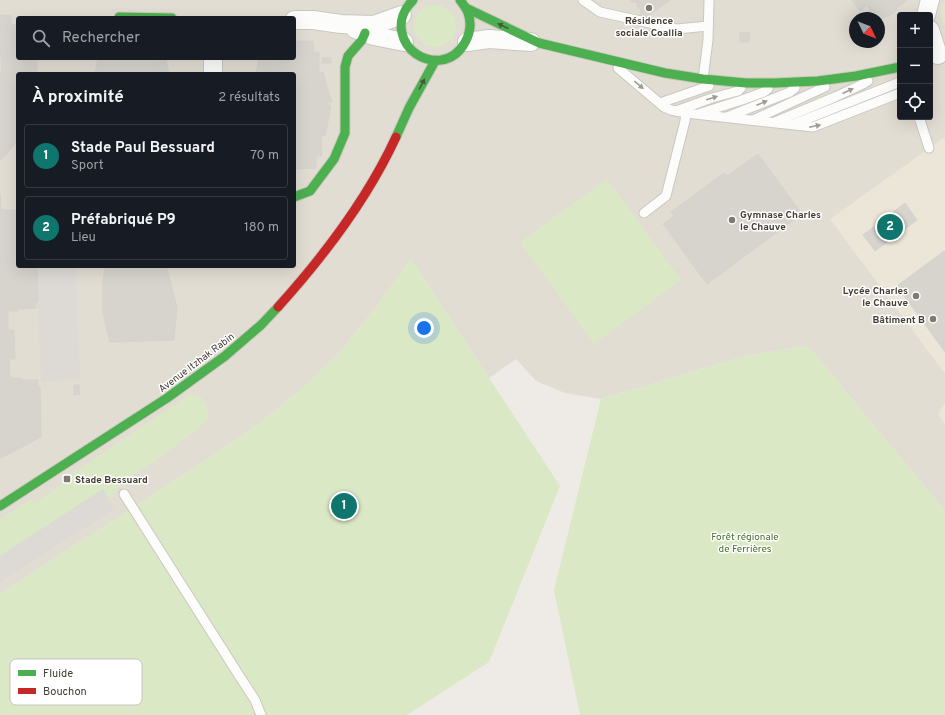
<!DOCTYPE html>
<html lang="fr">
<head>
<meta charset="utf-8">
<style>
  body { margin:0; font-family:Overpass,sans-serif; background:#20242c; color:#f1f3f6 }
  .controls { position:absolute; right:12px; top:12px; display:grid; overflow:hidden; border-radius:4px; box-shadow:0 4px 16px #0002 }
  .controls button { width:36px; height:36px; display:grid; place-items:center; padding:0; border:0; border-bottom:1px solid #363941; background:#171b24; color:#f1f3f6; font:20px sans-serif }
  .compass { position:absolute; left:849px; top:12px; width:36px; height:36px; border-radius:50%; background:#171b24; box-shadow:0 4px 16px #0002; rotate:133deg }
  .you { position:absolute; left:424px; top:328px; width:14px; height:14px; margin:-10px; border:3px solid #fff; border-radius:50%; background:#1a73e8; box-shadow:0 0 0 6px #1a73e833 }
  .badge { display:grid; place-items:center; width:26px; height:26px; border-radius:50%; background:#0f766e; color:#fff; font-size:13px; font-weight:700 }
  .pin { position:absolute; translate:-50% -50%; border:2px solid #fff; box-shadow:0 1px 4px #0006 }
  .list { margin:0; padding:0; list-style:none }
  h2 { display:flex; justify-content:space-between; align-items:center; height:52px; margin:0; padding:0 16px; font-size:17px }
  h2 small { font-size:13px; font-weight:400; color:#9ea1a6 }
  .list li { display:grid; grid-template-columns:26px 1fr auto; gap:12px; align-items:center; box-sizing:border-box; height:64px; margin:0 8px 8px; padding:0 8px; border:1px solid #363941; border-radius:4px }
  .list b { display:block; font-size:15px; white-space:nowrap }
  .list p { margin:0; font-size:13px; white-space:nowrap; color:#9ea1a6 }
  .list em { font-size:13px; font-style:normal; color:#9ea1a6 }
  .icon { flex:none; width:22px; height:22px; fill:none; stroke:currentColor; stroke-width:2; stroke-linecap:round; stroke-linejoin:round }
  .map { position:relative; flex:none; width:945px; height:715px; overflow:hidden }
  .search { position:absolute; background:#171b24; box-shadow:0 4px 16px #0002; left:16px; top:16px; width:280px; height:44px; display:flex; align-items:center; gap:10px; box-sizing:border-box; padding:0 14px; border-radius:4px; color:#9ea1a6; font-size:15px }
  .panel { position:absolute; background:#171b24; box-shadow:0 4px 16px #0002; left:16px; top:72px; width:280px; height:196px; border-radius:4px }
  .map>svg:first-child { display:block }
  .residential { fill:#e2ddd3; fill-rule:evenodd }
  .education { fill:#ece6d8 }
  .green { fill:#dbe8c6 }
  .parking { fill:#dddad6 }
  .building { fill:#d7d4ce; stroke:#d6d2cc }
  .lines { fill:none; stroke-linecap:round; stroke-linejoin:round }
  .lane-casing { stroke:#cac7c2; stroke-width:11 }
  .street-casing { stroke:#cac7c2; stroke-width:20 }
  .fast-casing { stroke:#cdc8bd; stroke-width:11 }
  .jam-casing { stroke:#cdc8bd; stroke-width:11 }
  .lane { stroke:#fcfcfb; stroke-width:9 }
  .street { stroke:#fcfcfb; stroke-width:18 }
  .fast { stroke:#4caf50; stroke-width:9 }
  .jam { stroke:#c62828; stroke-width:9 }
  .oneway { fill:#44593a }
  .oneway2 { fill:#9f9c97 }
  .poi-dot { fill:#7e7972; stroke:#fff; stroke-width:1.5 }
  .labels { text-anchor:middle; stroke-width:3; stroke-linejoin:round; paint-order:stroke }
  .poi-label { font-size:10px; font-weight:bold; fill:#423c33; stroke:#fff; text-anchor:start }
  .street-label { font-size:10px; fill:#423c33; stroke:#fff }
  .park-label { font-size:10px; fill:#447228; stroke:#fff }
  .key { fill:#fff; stroke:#c6c4c2; stroke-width:1 }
  .key-label { font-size:11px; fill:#423c33 }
</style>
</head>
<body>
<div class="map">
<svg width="945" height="715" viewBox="0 0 945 715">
  <rect width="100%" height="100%" fill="#eeebe6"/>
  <path class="residential" d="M0 0H945V511L808 346 745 356 601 399 565 393 536 381 516 359 489 378 411 259 378 305 337 355 297 393 255 426 209 458 0 594ZM900 15H930V117H900ZM18 18H294V58H18ZM855 18H879V42H855ZM18 74H294V266H18Z"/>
  <g class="education">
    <path d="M945 137V374L830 219Z"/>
    <path d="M945 402V424L938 414Z"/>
  </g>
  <g class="green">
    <path d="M945 0V27C940 18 939 9 945 0Z"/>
    <circle cx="435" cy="26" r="21"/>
    <path d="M607 179 681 280 594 344 520 242Z"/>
    <path d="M411 259 560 486 489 662 407 715H0V594L209 458 255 426 297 393 337 355 378 305Z"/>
    <path d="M808 346 945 511V715H580L554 590 601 399 745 356Z"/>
    <path d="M190 394 193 396 197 395 201 397 206 403 208 412 207 419 201 426 161 457 135 474 120 486 114 495 109 500 103 489 0 556V519L31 499 34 503 69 480 67 477Z"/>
  </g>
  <g class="parking">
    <path d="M36 266H76L80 379 41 382Z"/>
    <path d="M103 489 114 509 0 582V556Z"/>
  </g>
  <g class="building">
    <path d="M631 0H670L647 17 640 15 641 8H637L638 3 631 2Z"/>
    <path d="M852 0H905L906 1 896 8 897 10 888 17 886 16 879 21V18H865L862 15 870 10 867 5 860 11Z"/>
    <path d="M0 15H11V25L18 24V58H37V71L2 73 1 57 0 56Z"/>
    <path d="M740 32 750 33 749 42H740Z"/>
    <path d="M294 41H313L314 53 319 52V87H327L332 102H328V105L331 106 328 121H320L322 156H316V168L294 169V74H261H265V58H259H294Z"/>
    <path d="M98 58H165L166 59H159L160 73H165V74H95Z"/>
    <path d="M259 58H265V74H256Z"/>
    <rect x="322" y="58" width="9" height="5"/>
    <path d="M159 59H166L169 74H165V73H160Z"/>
    <path d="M34 72V74H18V87L0 88V73Z"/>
    <path d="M319 72H323L327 87H319Z"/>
    <path d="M18 87V141L0 161V114L1 113 0 88Z"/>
    <path d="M320 121H328L325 136H321Z"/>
    <path d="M758 154 802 214 707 284 663 224 674 216 671 212 724 173 727 176Z"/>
    <path d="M0 194 1 210H17L18 242 0 243Z"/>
    <path d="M905 203 917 220 875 251 863 235Z"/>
    <path d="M18 242V252L0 253V243Z"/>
    <path d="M944 251 945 252V352L897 286Z"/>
    <path d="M18 252V266H37L38 302H36V308L18 309V311H8V330H14L15 359H9L10 378H21V380H38V387H40L41 437 1 458 0 452V253Z"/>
    <path d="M105 266H166L177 307 174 340 110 342 103 313V282Z"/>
    <path d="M74 385H79L80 394 74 395Z"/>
  </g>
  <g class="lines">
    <defs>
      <g id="lane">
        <path d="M583 0 600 12 677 29 708 26"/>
        <path d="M618 68 664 107 671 110 686 113 813 127 900 93"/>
        <path d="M703 79 708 40 709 0"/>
        <path d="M660 103 709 86"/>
        <path d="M676 111 712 98 738 91 741 88"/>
        <path d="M701 113 742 100 764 92 768 89"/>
        <path d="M727 117 790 92 795 88"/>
        <path d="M919 117 929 148"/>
        <path d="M753 120 825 87"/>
        <path d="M775 122 835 97 863 84 868 81"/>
        <path d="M794 124 900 82"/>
        <path d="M644 213 666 196 685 121 686 113"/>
        <path d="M124 494 240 677 255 700 261 715"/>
      </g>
      <g id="street">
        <path d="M926 15 930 0"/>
        <path d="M294 20H313L341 24 374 25 402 15"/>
        <path d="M355 29 374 36 404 42"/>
        <path d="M930 30 938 55"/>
        <path d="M467 42 489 39 531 42"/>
        <path d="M213 58V74"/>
      </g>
      <g id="fast">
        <path d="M413 0C404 9 399 21 402 33 406 51 423 62 441 60 462 57 475 32 468 13 467 9 463 4 460 0"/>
        <path d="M466 8 539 43 665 73 703 79 746 83H774L818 81 856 76 900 67"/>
        <path d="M119 17 172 18"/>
        <path d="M396 137 409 108 435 61"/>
        <path d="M294 197 310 191 334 159 345 133V67L348 56 362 40 365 33"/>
        <path d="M0 506 167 398 225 356 261 325 278 307"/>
      </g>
      <path id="jam" d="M278 307C324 256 367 200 396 137"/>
    </defs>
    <use href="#lane" class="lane-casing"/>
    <use href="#street" class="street-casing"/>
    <use href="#fast" class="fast-casing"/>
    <use href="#jam" class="jam-casing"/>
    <use href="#lane" class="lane"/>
    <use href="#street" class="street"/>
    <use href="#fast" class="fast"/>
    <use href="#jam" class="jam"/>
  </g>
  <defs><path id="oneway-solid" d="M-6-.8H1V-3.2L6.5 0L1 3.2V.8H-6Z"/></defs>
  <g class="oneway">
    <use href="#oneway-solid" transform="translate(503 26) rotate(-154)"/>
    <use href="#oneway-solid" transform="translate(422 84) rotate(-62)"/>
  </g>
  <g class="oneway2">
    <use href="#oneway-solid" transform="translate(639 85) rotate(40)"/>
    <use href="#oneway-solid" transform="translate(848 91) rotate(-24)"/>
    <use href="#oneway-solid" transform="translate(712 98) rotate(-17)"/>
    <use href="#oneway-solid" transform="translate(762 103) rotate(-22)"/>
    <use href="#oneway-solid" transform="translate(815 126) rotate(-12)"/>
  </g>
  <g class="poi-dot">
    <circle cx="649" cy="8" r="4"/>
    <circle cx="732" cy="220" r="4"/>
    <circle cx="916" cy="296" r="4"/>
    <circle cx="933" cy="319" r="4"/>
    <rect x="63" y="475" width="8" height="8" rx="2"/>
  </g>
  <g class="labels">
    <g class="poi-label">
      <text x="649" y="24" text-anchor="middle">Résidence<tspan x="649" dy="12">sociale Coallia</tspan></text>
      <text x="740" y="218">Gymnase Charles<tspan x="740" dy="12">le Chauve</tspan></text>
      <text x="908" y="294" text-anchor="end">Lycée Charles<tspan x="908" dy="12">le Chauve</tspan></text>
      <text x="925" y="323" text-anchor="end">Bâtiment B</text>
      <text x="75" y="483">Stade Bessuard</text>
    </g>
    <g class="street-label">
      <text transform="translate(196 362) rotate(-37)" y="4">Avenue Itzhak Rabin</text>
    </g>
    <g class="park-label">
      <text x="745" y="540">Forêt régionale<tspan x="745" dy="12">de Ferrières</tspan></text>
    </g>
  </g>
  <rect x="10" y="659" width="132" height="46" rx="6" class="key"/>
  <rect x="18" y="670" width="18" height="6" fill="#4caf50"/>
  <rect x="18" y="688" width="18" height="6" fill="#c62828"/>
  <g class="key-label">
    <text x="43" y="677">Fluide</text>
    <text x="43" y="695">Bouchon</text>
  </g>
</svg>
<div class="controls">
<button>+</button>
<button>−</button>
<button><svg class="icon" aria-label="locate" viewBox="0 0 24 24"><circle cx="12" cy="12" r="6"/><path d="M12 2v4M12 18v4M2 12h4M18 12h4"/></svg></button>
</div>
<svg class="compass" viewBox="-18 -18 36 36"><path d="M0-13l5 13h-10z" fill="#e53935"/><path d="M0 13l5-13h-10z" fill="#9ea1a6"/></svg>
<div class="you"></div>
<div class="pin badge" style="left:344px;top:506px">1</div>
<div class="pin badge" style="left:890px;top:227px">2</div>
<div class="search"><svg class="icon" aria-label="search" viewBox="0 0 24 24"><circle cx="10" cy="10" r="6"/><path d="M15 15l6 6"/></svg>Rechercher</div>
<section class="panel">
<h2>À proximité<small>2 résultats</small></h2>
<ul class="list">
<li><span class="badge">1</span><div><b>Stade Paul Bessuard</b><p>Sport</p></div><em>70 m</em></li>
<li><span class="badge">2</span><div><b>Préfabriqué P9</b><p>Lieu</p></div><em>180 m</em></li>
</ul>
</section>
</div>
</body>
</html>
